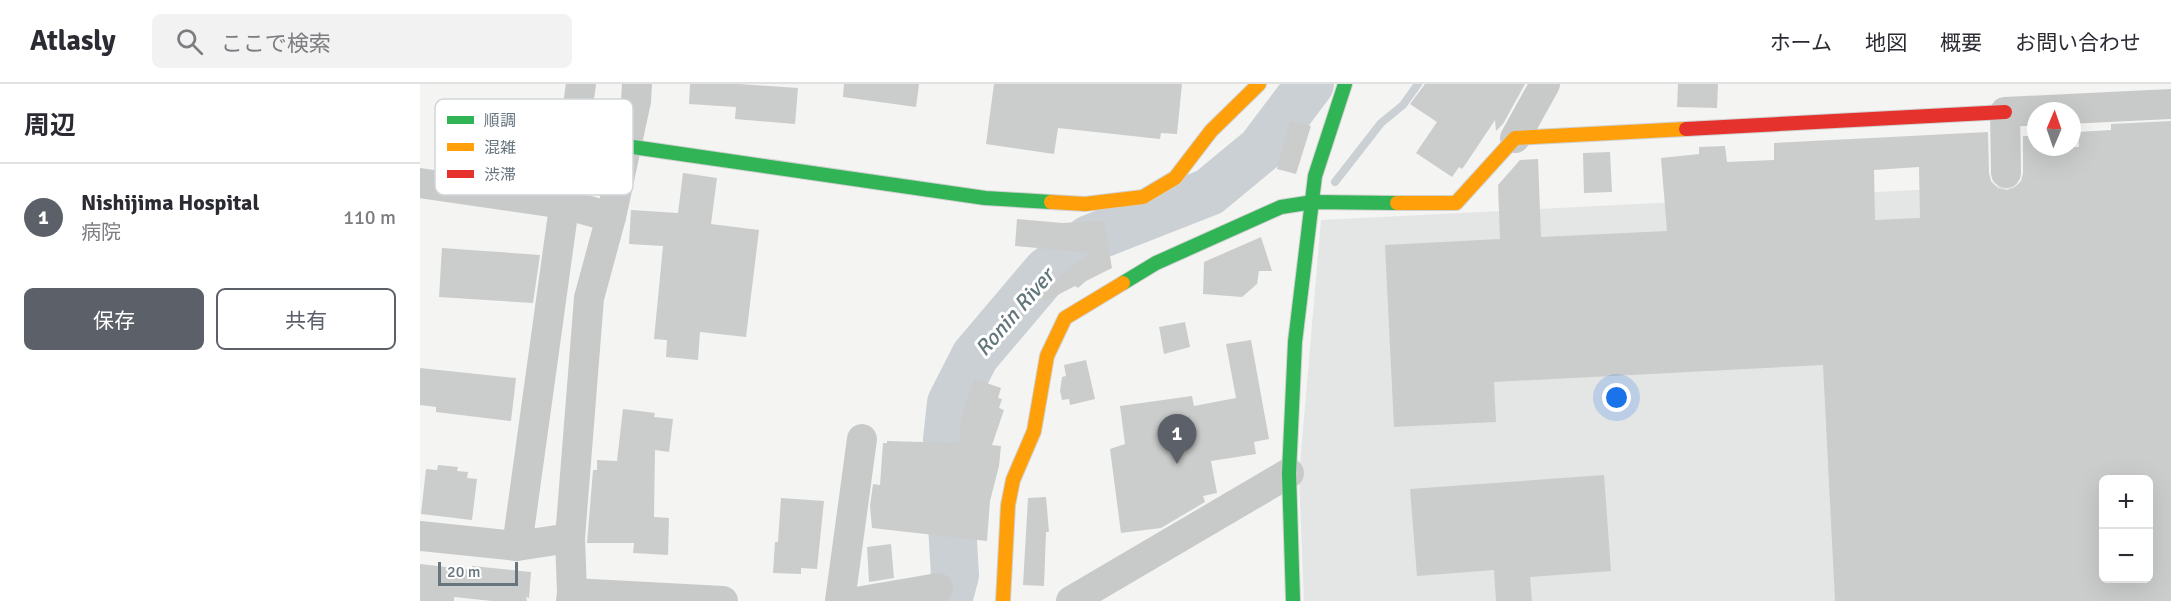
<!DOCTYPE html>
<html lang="ja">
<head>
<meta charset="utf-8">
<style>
  body { margin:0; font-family:Signika,"Noto Sans JP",sans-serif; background:#f2f2f3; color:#2b2b33 }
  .controls { position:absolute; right:18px; bottom:18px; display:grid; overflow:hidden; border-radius:9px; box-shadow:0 6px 24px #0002 }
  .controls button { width:54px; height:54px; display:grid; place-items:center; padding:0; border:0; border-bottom:2px solid #e1e1e2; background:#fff; color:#2b2b33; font:30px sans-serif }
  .compass { position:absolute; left:1607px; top:18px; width:54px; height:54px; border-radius:50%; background:#fff; box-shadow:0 6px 24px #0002; rotate:2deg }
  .scale { position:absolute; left:18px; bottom:15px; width:80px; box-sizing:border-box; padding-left:6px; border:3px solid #67757f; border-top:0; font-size:16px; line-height:21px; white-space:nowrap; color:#67757f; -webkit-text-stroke:4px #fff; paint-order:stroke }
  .you { position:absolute; left:1197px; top:314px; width:21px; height:21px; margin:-15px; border:4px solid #fff; border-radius:50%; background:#1a73e8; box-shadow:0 0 0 9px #1a73e833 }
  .badge { display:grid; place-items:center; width:39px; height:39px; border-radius:50%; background:#5c6068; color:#fff; font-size:20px; font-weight:700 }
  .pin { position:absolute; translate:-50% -50px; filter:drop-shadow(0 2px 3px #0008) }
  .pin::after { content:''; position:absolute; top:32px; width:21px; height:18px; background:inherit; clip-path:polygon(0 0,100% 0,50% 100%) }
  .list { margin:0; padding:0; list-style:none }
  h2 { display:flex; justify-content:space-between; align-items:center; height:78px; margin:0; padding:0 24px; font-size:26px }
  h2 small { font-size:20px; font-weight:400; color:#7c7c81 }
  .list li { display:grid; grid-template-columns:39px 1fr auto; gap:18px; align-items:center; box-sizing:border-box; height:108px; padding:0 24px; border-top:2px solid #e1e1e2 }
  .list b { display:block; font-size:22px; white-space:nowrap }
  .list p { margin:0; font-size:20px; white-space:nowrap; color:#7c7c81 }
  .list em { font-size:20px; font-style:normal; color:#7c7c81 }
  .actions { display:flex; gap:12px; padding:18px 24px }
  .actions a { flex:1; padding:14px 0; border:2px solid #5c6068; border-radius:9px; text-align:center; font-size:21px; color:#5c6068 }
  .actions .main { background:#5c6068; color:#fff }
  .icon { flex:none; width:33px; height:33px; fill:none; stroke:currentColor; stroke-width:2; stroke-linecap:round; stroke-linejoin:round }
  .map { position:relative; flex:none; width:1751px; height:517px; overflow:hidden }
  header { display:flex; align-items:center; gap:36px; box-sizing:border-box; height:84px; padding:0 30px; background:#fff; border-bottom:2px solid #e1e1e2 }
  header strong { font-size:28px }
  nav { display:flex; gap:33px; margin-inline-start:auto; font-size:21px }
  .search { width:420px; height:54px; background:#f2f2f3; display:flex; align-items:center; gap:15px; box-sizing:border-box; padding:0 21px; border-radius:9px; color:#7c7c81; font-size:22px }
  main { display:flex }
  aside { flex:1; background:#fff }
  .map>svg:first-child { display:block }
  .built { fill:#e4e5e5; fill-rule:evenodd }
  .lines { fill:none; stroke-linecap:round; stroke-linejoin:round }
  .stream { stroke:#cad0d3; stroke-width:8 }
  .river { stroke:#cad0d3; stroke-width:48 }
  .building { fill:#cbcccc; fill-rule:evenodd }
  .fast-casing { stroke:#d1d1d1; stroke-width:16 }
  .slow-casing { stroke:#d1d1d1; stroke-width:16 }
  .jam-casing { stroke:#d1d1d1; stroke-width:16 }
  .street { stroke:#c8caca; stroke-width:30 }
  .fast { stroke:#30b455; stroke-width:14 }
  .slow { stroke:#ff9f0a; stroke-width:14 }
  .jam { stroke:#e5322d; stroke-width:14 }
  .labels { text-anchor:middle; stroke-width:6; stroke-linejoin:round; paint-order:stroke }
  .water-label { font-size:22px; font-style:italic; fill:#63767c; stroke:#fff }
  .key { fill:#fff; stroke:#d1d6d9; stroke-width:1.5 }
  .key-label { font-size:16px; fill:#67757f }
</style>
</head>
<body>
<header>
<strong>Atlasly</strong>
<div class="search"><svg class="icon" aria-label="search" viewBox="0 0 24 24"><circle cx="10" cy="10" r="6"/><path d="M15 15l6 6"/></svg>ここで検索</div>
<nav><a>ホーム</a><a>地図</a><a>概要</a><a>お問い合わせ</a></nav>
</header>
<main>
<aside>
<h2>周辺<small></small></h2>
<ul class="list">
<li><span class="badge">1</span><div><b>Nishijima Hospital</b><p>病院</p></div><em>110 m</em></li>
</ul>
<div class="actions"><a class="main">保存</a><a>共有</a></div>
</aside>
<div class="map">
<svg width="1751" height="517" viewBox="0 0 1751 517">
  <rect width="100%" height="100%" fill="#f4f4f3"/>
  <path class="built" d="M1751 93V517H884L879 392 901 136ZM1684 396H1728V494H1684Z"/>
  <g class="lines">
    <path class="stream" d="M915 98 961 39 983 21 998 0"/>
    <path class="river" d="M528 517 535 491 527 356 531 319 555 272 627 187 669 155 789 108 841 65 890 0"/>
  </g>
  <g class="building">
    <path d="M270 0H319L378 4 375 40 315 35 316 23 269 20Z"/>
    <path d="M424 0H499L496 23 423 13Z"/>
    <path d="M574 0H762L757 50 741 49 740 55 638 44 634 70 566 60Z"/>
    <path d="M1005 0H1105L1083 40 1076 47 1075 36 1045 81 1042 85 1039 83 1032 93 996 69 1017 38 990 20Z"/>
    <path d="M1258 0H1298L1297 24 1257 23Z"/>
    <path d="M870 37 891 42 876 90 857 85Z"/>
    <path d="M1751 37V517H1415L1403 281 1074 298 1076 338 974 343 965 161 1080 155 1078 101 1100 76 1118 75 1121 153 1247 147 1241 74 1279 70V63L1305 62 1307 78 1354 76V59L1568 48 1569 89 1571 97 1578 104 1587 106 1595 103 1601 97 1603 89V52H1616V63H1659L1658 48 1691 46V40ZM1499 83 1500 134 1455 136 1454 86ZM1683 396H1728V495H1683Z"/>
    <path d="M1190 68 1192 108 1164 109 1163 69Z"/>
    <path d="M263 89 297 94 291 140 339 146 326 253 280 248 278 276 246 273 247 256 234 255 243 162 209 160 211 126 258 129Z"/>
    <path d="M597 135 642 139 684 137 692 184 666 197 658 204 655 202 624 218 618 207 671 169 595 162Z"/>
    <path d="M841 153 852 187H839L837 200 822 213 783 210 784 178Z"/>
    <path d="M22 164 120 171 113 219 19 213Z"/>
    <path d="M765 238 770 263 744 270 739 243Z"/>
    <path d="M831 256 849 355 834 358 836 370 791 377 797 409 783 412 785 418 741 444 701 449 690 365 705 360 700 322 772 312 774 322 816 314 806 260Z"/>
    <path d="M666 276 675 315 650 321 649 315 642 316 640 307 642 293 646 292 644 281Z"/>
    <path d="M0 284 96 294 91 337 16 328V323L0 321Z"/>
    <path d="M555 295 581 304 578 314 582 315 579 324 584 326 572 361 581 362 579 382 570 417 567 457 452 444 450 422 453 400 460 401 463 359H467V357L539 359 542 330Z"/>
    <path d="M203 325 235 329 234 333 253 335 249 368 235 366 234 433 249 434 248 471 213 469 214 459H167L173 386H177V376L197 377Z"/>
    <path d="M18 381 38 383 37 387 48 388 47 394 57 395 52 436 1 430 6 385 17 386Z"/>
    <path d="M1184 391 1191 487 1110 493 1112 517H1076L1074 486 997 492 990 405Z"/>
    <path d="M626 413 629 448H626L624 502 603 501 608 414Z"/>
    <path d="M361 414 404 417 397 485 381 484V490L353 489 355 458H358Z"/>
    <path d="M471 460 474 494 449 498 447 463Z"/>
    <path d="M0 480 52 486V482L111 488 109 514 106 513 107 517H72L34 513V517H0Z"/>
  </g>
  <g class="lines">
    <defs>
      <g id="fast">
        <path d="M206 62 565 114 631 118"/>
        <path d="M703 199 736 179 861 123 893 118 977 119"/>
        <path d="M873 517 869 389 875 258 895 92 925 0"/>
      </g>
      <g id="slow">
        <path d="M631 118 665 120 723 113 755 94 791 47 839 0"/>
        <path d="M977 119H1036L1095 54 1266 45"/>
        <path d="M583 517 588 421 593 396 614 347 627 272 645 234 703 199"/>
      </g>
      <path id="jam" d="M1266 45 1585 28"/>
    </defs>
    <use href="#fast" class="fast-casing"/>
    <use href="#slow" class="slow-casing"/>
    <use href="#jam" class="jam-casing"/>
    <g class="street">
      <path d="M1095 54 1125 0"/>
      <path d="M1586 89 1585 28 1751 20"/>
      <path d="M0 99 144 120 191 133"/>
      <path d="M0 452 97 462 150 454"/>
      <path d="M97 462 161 0"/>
      <path d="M152 509 303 517"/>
      <path d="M151 517 152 509 150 454 169 214 191 133 216 17 217 0"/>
      <path d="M420 517 442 355"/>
      <path d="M442 517 518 504"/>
      <path d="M651 517 869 389"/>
    </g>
    <use href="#fast" class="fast"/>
    <use href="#slow" class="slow"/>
    <use href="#jam" class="jam"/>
  </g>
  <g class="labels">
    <g class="water-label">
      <text transform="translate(594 228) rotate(-49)" y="8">Ronin River</text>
    </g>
  </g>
  <rect x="15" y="15" width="198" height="96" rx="9" class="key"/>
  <rect x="27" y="32" width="27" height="8" fill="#30b455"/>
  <rect x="27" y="59" width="27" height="8" fill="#ff9f0a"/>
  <rect x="27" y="86" width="27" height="8" fill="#e5322d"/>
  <g class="key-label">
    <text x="64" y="42">順調</text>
    <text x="64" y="69">混雑</text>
    <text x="64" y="96">渋滞</text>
  </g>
</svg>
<div class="controls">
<button>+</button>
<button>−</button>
</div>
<svg class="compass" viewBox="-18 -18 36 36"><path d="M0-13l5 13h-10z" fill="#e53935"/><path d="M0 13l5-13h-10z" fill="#7c7c81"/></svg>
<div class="scale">20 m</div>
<div class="you"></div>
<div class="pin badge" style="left:757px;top:380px">1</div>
</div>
</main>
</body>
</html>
